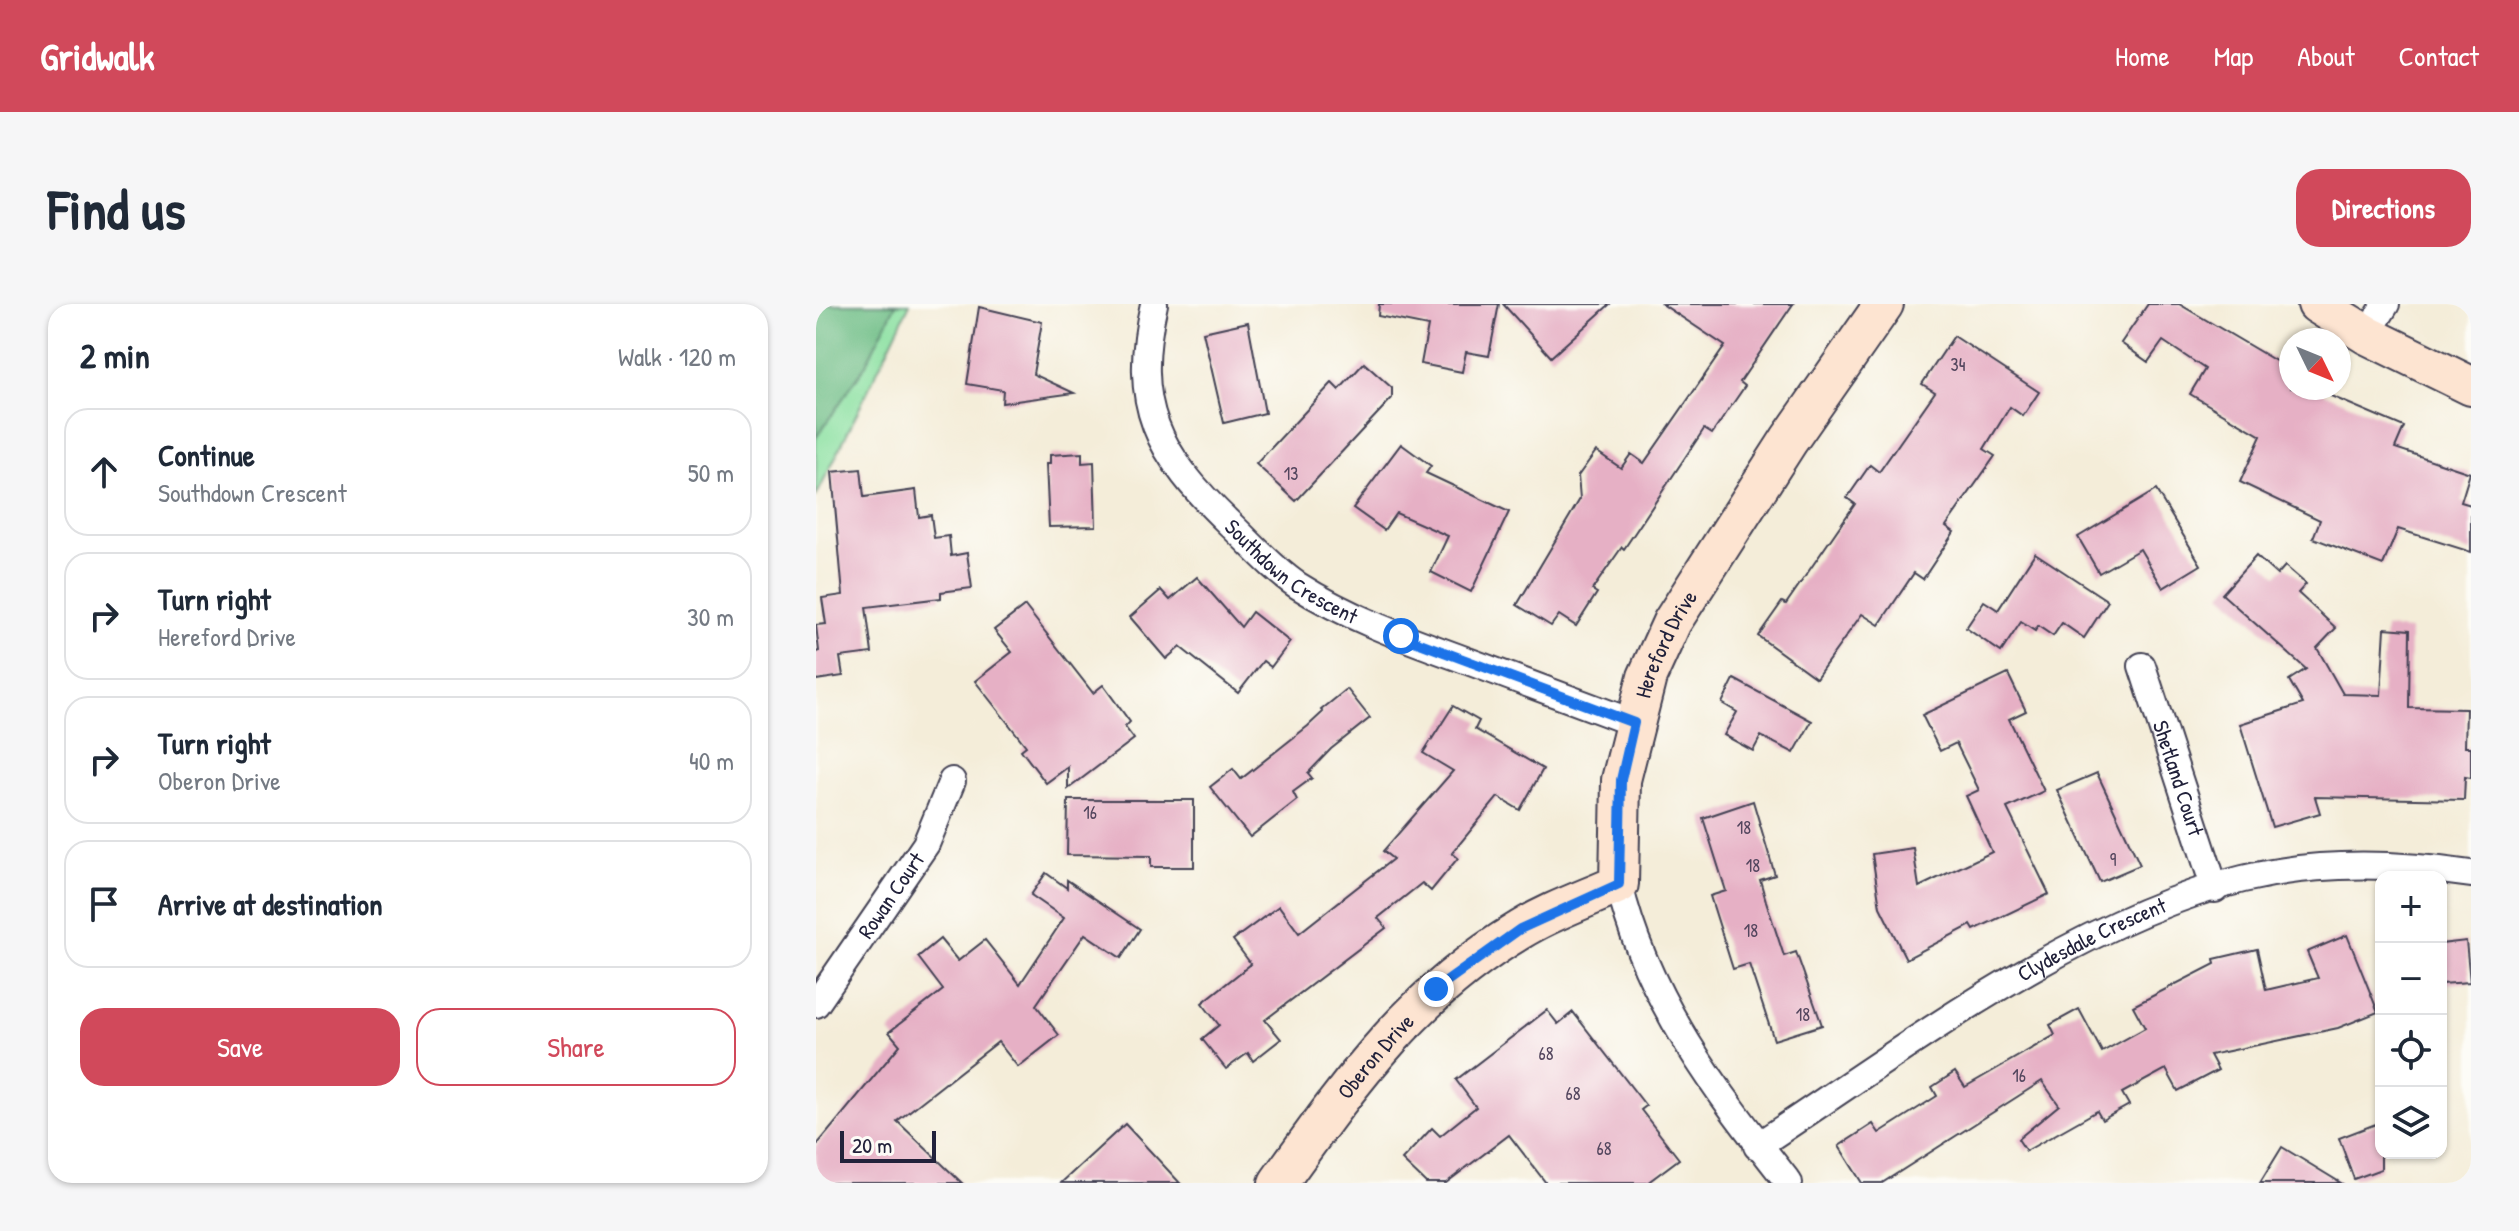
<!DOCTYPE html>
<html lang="en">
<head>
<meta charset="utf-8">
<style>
  body { margin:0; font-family:"Patrick Hand",sans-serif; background:#f6f6f7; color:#1f2937 }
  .controls { position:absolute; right:24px; bottom:24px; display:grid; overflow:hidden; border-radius:16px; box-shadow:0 2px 6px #0004 }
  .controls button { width:72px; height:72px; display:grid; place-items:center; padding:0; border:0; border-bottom:2px solid #e0e1e3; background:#fff; color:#1f2937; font:40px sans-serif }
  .compass { position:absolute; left:1463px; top:24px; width:72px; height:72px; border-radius:50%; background:#fff; box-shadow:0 2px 6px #0004; rotate:133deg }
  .scale { position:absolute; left:24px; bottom:20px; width:96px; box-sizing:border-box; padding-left:8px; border:4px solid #22223b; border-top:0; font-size:22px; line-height:28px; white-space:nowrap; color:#22223b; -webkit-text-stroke:6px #fdfcf7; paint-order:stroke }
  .stop { position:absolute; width:24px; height:24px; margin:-18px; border:6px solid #1a73e8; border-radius:50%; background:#fff }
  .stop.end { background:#1a73e8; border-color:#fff; box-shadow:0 2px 8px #0008 }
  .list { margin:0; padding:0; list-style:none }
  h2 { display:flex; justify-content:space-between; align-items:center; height:104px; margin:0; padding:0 32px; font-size:34px }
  h2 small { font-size:26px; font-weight:400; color:#747a83 }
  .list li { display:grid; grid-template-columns:52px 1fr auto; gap:24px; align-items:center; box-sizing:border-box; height:128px; margin:0 16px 16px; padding:0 16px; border:2px solid #e0e1e3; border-radius:24px }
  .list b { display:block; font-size:30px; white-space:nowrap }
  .list p { margin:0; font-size:26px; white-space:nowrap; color:#747a83 }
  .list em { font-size:26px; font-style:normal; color:#747a83 }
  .actions { display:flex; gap:16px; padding:24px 32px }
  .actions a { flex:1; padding:18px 0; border:2px solid #d1495b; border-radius:24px; text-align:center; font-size:28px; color:#d1495b }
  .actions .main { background:#d1495b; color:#fff }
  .icon { flex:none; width:44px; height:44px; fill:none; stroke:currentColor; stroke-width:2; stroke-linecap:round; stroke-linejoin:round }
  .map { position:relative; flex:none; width:1655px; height:879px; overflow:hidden; border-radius:24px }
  header { display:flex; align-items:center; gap:48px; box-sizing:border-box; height:112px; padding:0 40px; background:#d1495b; color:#fff }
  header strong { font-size:38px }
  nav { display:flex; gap:44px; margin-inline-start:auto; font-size:28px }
  .intro { display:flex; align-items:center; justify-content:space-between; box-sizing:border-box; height:192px; padding:0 48px }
  h1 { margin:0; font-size:56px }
  .button { padding:20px 36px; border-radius:24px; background:#d1495b; color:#fff; font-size:28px; font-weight:700 }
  main { display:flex; gap:48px; padding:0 48px }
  aside { flex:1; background:#fff; border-radius:24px; box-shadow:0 2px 6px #0004 }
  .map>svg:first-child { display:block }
  .green { fill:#8de1a3; stroke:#58826f; stroke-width:2 }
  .forest { fill:#72bf89; stroke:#4a7062; stroke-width:2 }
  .building { fill:#e6b0c5 }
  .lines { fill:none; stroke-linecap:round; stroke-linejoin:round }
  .street-casing { stroke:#424053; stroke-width:30 }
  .secondary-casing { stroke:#424053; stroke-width:42 }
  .street { stroke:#fff; stroke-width:26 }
  .secondary { stroke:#fde4d1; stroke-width:38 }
  .route { stroke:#1a73e8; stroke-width:10 }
  .labels { text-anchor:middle; stroke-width:7; stroke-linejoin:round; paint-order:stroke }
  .number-label { font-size:18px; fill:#53465e }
  .street-label { font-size:22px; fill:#22223b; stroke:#fdfcf7 }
</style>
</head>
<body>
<header>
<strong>Gridwalk</strong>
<nav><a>Home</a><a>Map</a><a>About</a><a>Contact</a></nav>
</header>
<div class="intro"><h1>Find us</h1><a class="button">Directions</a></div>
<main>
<aside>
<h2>2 min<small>Walk · 120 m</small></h2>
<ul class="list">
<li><svg class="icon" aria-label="ahead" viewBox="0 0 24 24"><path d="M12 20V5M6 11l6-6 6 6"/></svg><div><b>Continue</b><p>Southdown Crescent</p></div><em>50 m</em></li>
<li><svg class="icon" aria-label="right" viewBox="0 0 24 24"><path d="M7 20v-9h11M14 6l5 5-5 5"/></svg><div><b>Turn right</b><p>Hereford Drive</p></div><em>30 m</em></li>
<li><svg class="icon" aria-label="right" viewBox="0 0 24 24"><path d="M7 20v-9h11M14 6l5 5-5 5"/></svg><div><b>Turn right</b><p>Oberon Drive</p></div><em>40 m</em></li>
<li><svg class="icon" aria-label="arrive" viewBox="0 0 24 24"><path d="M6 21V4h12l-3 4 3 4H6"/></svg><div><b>Arrive at destination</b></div></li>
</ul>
<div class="actions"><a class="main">Save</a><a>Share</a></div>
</aside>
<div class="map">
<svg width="1655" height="879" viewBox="0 0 1655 879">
  <rect width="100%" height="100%" fill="#fdfcf7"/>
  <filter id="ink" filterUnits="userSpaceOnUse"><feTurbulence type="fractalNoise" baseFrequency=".0125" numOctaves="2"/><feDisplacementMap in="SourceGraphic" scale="16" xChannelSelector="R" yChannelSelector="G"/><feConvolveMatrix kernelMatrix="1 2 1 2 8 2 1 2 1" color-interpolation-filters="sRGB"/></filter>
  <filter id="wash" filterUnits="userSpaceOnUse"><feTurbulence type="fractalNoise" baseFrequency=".006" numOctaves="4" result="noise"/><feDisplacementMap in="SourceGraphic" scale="32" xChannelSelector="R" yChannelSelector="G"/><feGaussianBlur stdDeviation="1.8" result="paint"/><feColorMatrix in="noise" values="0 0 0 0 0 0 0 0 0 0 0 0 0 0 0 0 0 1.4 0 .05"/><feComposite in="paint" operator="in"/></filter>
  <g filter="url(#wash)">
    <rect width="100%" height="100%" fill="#f4edd9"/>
    <path class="green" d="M0 0H94L0 193Z"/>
    <path class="forest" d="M0 0H80L49 62 0 134Z"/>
    <g id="blocks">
      <g class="building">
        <path d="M563 0H683L673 52 650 48 646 68 605 60 612 22 562 12Z"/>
        <path d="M687 0H794L735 53Z"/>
        <path d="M846 0H977L924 78 929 82 896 130 888 125 808 245 806 243 776 286 781 289 760 322 743 311 735 322 701 301 764 195 762 172 780 147 805 164 815 150 828 159 909 42Z"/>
        <path d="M1332 0H1363L1475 66V84H1496L1588 123 1579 144 1654 169 1645 198 1655 201V248L1582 225 1567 261 1497 234 1504 216 1424 178 1445 132 1374 90 1389 65 1347 37 1332 58 1305 39Z"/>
        <path d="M163 3 226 18 217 70 258 89 186 99 187 86 151 80Z"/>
        <path d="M432 18 449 109 408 119 387 28Z"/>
        <path d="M1138 32 1223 88 1207 112 1194 103 1168 145 1179 152 1130 222 1138 228 1107 275 1098 269 1063 321 1046 310 1000 374 942 332 966 298 970 300 1039 200 1031 194 1054 161 1063 168 1119 88 1106 80Z"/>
        <path d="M548 59 576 84V94L480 197 440 160 516 79 523 86Z"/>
        <path d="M585 140 615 162 610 169 693 208 655 288 615 268 632 232 580 209 568 226 537 204Z"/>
        <path d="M266 149V159L278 158 280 222 233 223 230 160H234V151Z"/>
        <path d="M45 165 48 193 100 186 103 213 115 211 118 234 133 232 135 252 151 249 156 284 125 288V294L50 303 56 349 24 353 27 372 0 376V348L3 347 0 321 10 320 6 294 27 291 16 168Z"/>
        <path d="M1340 186 1385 261 1347 284 1324 245 1283 269 1262 233Z"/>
        <path d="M1219 249 1292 297 1268 334 1246 319 1237 332 1222 322 1219 327 1205 318 1185 348 1150 324 1168 297 1182 306Z"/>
        <path d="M1440 252 1461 271 1469 262 1490 280 1482 289 1520 324 1501 344 1527 390 1565 391 1569 324 1594 326 1593 404 1650 405 1649 443H1655V474L1649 473 1648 496 1499 493 1504 509 1456 523 1424 420 1487 400 1473 376 1490 365 1406 290Z"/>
        <path d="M381 273 425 323 436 308 474 338 455 363 447 357 422 389 364 343 350 355 314 313 345 286 354 296Z"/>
        <path d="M209 302 277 389 287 381 314 418 309 423 318 435 252 485V463L230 479 205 446 210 442 159 377 196 348 178 326Z"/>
        <path d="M1192 370 1210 407 1193 415 1228 487 1191 504 1233 590 1158 626 1155 621 1090 655 1064 603 1056 550 1097 544 1103 583 1176 548 1150 492 1163 486 1140 439 1124 447 1106 411Z"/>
        <path d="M918 375 996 417 978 449 945 432 937 447 908 431 921 408 906 399Z"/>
        <path d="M531 385 554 414 515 445 492 469 496 474 477 488 481 496 434 533 394 483 417 465 425 475 492 422 507 408 505 406Z"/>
        <path d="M637 402 663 417 659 425 727 465 704 506 682 493 636 549 642 554 615 587 606 579 562 614 570 624 449 716 465 735 437 757 432 749 410 765 386 735 403 721 386 699 435 660 417 636 463 602 483 629 577 555 567 547 637 467 607 449Z"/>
        <path d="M1281 469 1324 561 1284 578 1241 486Z"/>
        <path d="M252 496H378V563H335V552L251 551Z"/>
        <path d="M937 497 959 571 944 576 950 597 968 652 980 648 1006 721 958 736 933 660 917 665 906 630 894 592 910 587 887 514Z"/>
        <path d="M230 569 251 584V576L324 625 305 654 269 630 220 701 243 731 202 763 182 738 81 817 146 879H0V842L84 741 73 728 127 686 102 653 124 635 142 657 169 636 204 680 248 614 215 591Z"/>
        <path d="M1531 631 1562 708 1522 724 1394 751 1402 766 1362 787 1350 765 1306 789 1313 801 1286 816 1281 807 1210 847 1202 835 1243 801 1226 777 1066 879H1046L1023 842 1057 820 1063 829 1121 792 1116 783 1139 768 1149 783 1239 731 1234 721 1263 705 1286 748 1329 724 1317 702 1399 660 1398 655 1441 645 1450 686 1502 674 1491 648Z"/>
        <path d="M1650 637 1654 678 1625 680V640Z"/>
        <path d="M731 706 742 720 757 708 830 802 825 806 863 855 831 879H730L693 831 630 879H610L586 856 616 824 624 832 660 803 640 776Z"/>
        <path d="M1565 818V865L1538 875 1523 834Z"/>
        <path d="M309 820 364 879H245Z"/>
        <path d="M1466 843 1525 879H1444Z"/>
      </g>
    </g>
  </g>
  <g filter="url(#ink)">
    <use href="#blocks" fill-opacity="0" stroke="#424053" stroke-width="2"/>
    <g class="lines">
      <defs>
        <g id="street">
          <path id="s1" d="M338 0C315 101 341 150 414 220 435 240 457 265 481 281 531 313 586 333 641 353 700 375 759 397 818 419"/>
          <path d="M1551 31 1570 0"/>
          <path id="s2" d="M1326 362 1399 585"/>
          <path d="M803 580C830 695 901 788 973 879"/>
          <path id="s3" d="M0 700 110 540 136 477"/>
          <path id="s4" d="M941 842C1086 747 1257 616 1427 575 1501 557 1580 559 1655 570"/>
        </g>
        <g id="secondary">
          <path d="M1501 0 1551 31 1655 82"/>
          <path id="s5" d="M462 879C534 779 595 691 704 626 734 607 770 595 803 580L805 476 831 373 856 318 973 136 1068 0"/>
        </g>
      </defs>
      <use href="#street" class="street-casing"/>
      <use href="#secondary" class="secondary-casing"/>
      <use href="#street" class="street"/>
      <use href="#secondary" class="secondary"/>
    </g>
  </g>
  <g class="lines" filter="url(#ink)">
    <path class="route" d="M585 332 818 419 805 476 803 580 704 625 620 685"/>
  </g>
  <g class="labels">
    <g class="number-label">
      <text x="1142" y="67">34</text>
      <text x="475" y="176">13</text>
      <text x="274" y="515">16</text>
      <text x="928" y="530">18</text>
      <text x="1297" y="562">9</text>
      <text x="937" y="568">18</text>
      <text x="935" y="633">18</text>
      <text x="987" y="717">18</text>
      <text x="730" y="756">68</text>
      <text x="1203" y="778">16</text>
      <text x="757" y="796">68</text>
      <text x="788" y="851">68</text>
    </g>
    <g class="street-label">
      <text dy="8" stroke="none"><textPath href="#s1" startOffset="326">Southdown Crescent</textPath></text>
      <text dy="8" stroke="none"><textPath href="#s5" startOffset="710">Hereford Drive</textPath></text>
      <text dy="8" stroke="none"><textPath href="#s2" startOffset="118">Shetland Court</textPath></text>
      <text dy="8" stroke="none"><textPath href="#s3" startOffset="132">Rowan Court</textPath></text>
      <text dy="8" stroke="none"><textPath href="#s4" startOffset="394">Clydesdale Crescent</textPath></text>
      <text dy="8" stroke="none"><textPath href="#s5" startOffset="160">Oberon Drive</textPath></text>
    </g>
  </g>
</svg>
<div class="controls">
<button>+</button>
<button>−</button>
<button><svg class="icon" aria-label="locate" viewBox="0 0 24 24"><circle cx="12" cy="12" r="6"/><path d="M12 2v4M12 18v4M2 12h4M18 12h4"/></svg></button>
<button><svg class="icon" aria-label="layers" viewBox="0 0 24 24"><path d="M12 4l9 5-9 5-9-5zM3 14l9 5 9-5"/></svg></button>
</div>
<svg class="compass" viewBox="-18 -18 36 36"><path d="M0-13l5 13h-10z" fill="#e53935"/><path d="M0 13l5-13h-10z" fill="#747a83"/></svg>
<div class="scale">20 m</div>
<div class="stop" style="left:585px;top:332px"></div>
<div class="stop end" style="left:620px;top:685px"></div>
</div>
</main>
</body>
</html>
